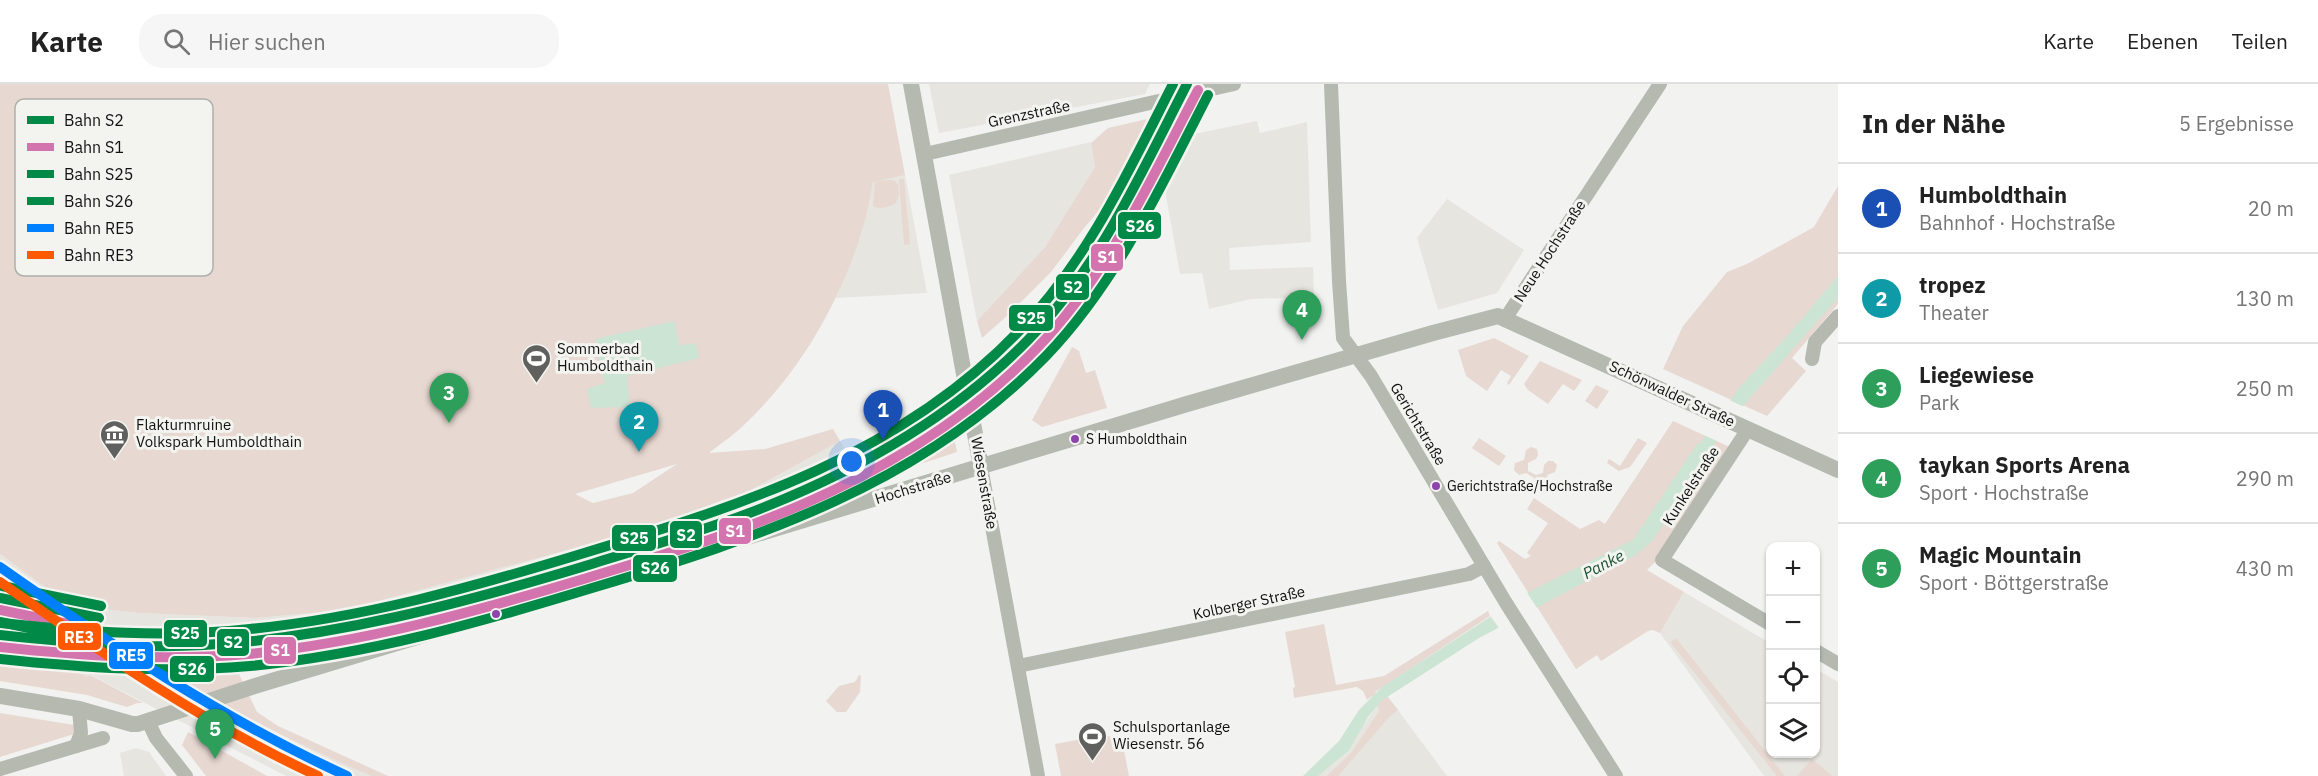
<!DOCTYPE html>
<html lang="de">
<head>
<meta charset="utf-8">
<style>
  body { margin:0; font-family:"IBM Plex Sans",sans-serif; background:#f6f6f6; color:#222 }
  .controls { position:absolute; right:18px; bottom:18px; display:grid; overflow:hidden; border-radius:12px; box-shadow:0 2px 4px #0004 }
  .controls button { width:54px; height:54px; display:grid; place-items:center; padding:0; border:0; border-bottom:2px solid #e0e0e0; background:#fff; color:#222; font:30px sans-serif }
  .you { position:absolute; left:852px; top:378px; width:21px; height:21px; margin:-15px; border:4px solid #fff; border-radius:50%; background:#1a73e8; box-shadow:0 0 0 9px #1a73e833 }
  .badge { display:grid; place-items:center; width:39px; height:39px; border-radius:50%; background:#b45309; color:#fff; font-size:20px; font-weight:700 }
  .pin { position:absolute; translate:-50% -50px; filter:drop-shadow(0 2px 3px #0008) }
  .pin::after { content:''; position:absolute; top:32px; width:21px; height:18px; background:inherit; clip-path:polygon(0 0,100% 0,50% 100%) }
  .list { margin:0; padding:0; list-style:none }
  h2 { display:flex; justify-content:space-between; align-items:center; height:78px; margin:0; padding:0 24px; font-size:26px }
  h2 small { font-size:20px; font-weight:400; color:#767676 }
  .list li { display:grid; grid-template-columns:39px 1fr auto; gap:18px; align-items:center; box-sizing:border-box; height:90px; padding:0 24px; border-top:2px solid #e0e0e0 }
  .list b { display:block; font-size:22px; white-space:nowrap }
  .list p { margin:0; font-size:20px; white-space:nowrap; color:#767676 }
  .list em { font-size:20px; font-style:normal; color:#767676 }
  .icon { flex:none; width:33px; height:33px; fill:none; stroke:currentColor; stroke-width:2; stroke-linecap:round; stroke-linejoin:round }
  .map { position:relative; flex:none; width:1838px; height:692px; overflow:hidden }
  header { display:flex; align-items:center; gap:36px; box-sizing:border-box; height:84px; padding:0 30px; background:#fff; border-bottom:2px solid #e0e0e0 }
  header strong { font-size:28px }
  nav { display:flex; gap:33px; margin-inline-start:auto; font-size:21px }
  .search { width:420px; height:54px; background:#f6f6f6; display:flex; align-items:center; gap:15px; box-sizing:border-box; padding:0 21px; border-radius:24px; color:#767676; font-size:22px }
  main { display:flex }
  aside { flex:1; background:#fff }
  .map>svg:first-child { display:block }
  .built { fill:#e6e5df }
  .green { fill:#e7d8d1; fill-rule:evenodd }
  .water { fill:#cce4d3 }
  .pier { fill:#f2f2f1 }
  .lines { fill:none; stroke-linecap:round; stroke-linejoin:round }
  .minor { stroke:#b5b9b0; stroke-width:14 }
  .tertiary { stroke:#b5b9b0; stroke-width:16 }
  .rail-1-casing { stroke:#f3f3f0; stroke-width:15 }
  .rail-2-casing { stroke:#f3f3f0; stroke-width:15 }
  .rail-3-casing { stroke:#f3f3f0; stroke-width:15 }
  .rail-4-casing { stroke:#f3f3f0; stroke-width:15 }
  .rail-5-casing { stroke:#f3f3f0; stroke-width:15 }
  .rail-6-casing { stroke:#f3f3f0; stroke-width:15 }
  .rail-1 { stroke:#018a47; stroke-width:10 }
  .rail-2 { stroke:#d474ae; stroke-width:10 }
  .rail-3 { stroke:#018a47; stroke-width:10 }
  .rail-4 { stroke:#018a47; stroke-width:10 }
  .rail-5 { stroke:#0080ff; stroke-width:10 }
  .rail-6 { stroke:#ff5900; stroke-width:10 }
  .bus-dot { fill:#8e44ad; stroke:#f3f3f0; stroke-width:2 }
  .labels { text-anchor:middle; stroke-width:6; stroke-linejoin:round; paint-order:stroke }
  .bus-label { font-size:14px; fill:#11110f; stroke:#f3f3f0; text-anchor:start }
  .street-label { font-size:15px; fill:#11110f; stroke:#f3f3f0 }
  .poi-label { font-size:15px; fill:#11110f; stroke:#f3f3f0; text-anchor:start }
  .water-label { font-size:16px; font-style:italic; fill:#1a5333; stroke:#f3f3f0 }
  .key { fill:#f3f3f0; stroke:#afafac; stroke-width:1.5 }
  .key-label { font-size:16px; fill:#11110f }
  .line-badge { stroke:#f3f3f0; stroke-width:2 }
  .badge-label { font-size:16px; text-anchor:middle; font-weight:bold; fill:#fff }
</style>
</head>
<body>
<header>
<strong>Karte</strong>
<div class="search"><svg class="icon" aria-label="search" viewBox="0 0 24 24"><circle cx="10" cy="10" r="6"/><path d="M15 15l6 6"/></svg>Hier suchen</div>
<nav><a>Karte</a><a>Ebenen</a><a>Teilen</a></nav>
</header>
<main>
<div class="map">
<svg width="1838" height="692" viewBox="0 0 1838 692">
  <rect width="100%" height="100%" fill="#f2f2f1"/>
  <g class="built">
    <path d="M929 0H1150L1145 10 939 49Z"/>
    <path d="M1257 37 1260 49 1307 38 1311 158 1229 164 1230 186 1313 183 1314 213 1251 215 1209 225 1202 189 1180 190 1161 84 1171 67 1166 62 1170 52 1199 49Z"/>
    <path d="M1091 58 1095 83 1063 137 1046 162 977 237 949 91Z"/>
    <path d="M905 91 927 209 836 214 860 153 873 98Z"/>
    <path d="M1447 115 1524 166 1497 209 1438 226 1417 154Z"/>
    <path d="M840 357 856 385 790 417 579 488 425 533 325 555 216 566 142 570 186 601 255 639 371 692H286L91 591 89 594 43 571 0 564V470L48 505 77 522 139 529 256 534 345 526 445 498 751 406Z"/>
    <path d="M1684 508 1770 559V670H1816V585L1838 598V692H1764L1660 549Z"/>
    <path d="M1388 613 1447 692H1317L1365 639 1378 620Z"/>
    <path d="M136 664 149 668 166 692H124L120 669Z"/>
  </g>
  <g class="green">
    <path d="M0 0H888L905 91 878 97 893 96 898 100 899 110 896 119C888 123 881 126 873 122L875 98H873C869 117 866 137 859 156 836 225 798 290 744 341 734 351 720 360 709 369L765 365 833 345 840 357 751 406 637 447 345 526 256 534 139 529 76 522 48 505 0 470ZM677 380 633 409 593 419 575 410Z"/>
    <path d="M1156 33 1114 109 1084 144 1051 188 1008 231 982 254 977 237 1046 162 1095 83 1091 59 1108 44Z"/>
    <path d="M1166 62 1171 67 1161 84 1162 91 1113 185 1098 176 1121 141 1156 73Z"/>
    <path d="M899 95H904L910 160 904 161Z"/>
    <path d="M1838 102V220L1792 274 1806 287 1767 332 1663 285 1683 242 1727 188 1747 180 1814 143Z"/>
    <path d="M1494 254 1529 272 1509 301 1507 299 1511 292 1501 286 1487 307 1466 292 1458 266Z"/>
    <path d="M1072 263 1079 267 1086 289 1095 286 1107 324 1042 343 1032 336Z"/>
    <path d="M1540 277 1582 296 1574 307 1563 300 1548 320 1528 306 1524 300Z"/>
    <path d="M1596 301 1609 307 1597 325 1585 317Z"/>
    <path d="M950 332 957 368 699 452 239 590 257 628 278 642 388 692H371C290 656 215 621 141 570L216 566 325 555 425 533 579 488 790 417 856 385Z"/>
    <path d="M1673 337 1730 363 1658 475 1647 486 1684 508 1660 549 1653 546 1648 547 1601 577 1597 571 1576 585 1497 459 1499 457 1525 475 1531 472 1527 469 1548 439 1527 425 1534 414 1580 445 1599 436 1605 440Z"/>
    <path d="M1479 354 1506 372 1499 382 1472 364Z"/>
    <path d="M1638 354 1647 359 1630 383 1619 387 1607 379 1609 375 1620 382Z"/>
    <path d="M1531 363 1537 365 1538 371 1536 375 1528 379V387L1536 391 1543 389 1544 381 1548 377H1553L1557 381 1555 388 1547 391 1549 399 1544 405 1537 403 1534 394 1526 389 1519 391 1514 386 1515 379 1524 376 1526 366Z"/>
    <path d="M1488 527 1490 532 1375 608 1379 613 1384 608 1398 626 1389 633 1338 692H1327L1352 668 1380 626 1372 612 1367 616 1363 607 1357 603 1294 614 1293 604 1295 603 1285 548 1324 540 1336 601 1384 592Z"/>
    <path d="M1676 554 1785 692H1777L1670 558Z"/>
    <path d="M0 564 43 571 88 593 90 591 143 619H137L127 623 87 611 0 597Z"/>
    <path d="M859 591 861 592 860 608 846 628H837L826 617 839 602 855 598Z"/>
    <path d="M0 629 74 641V650L0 673Z"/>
    <path d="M188 648 267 692H206L182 661Z"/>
    <path d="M1104 651 1122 656 1129 692H1061L1055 660Z"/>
    <path d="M1812 675 1832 692H1797Z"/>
  </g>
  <g class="water">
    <path d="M1838 192V214L1744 321 1716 357 1653 456 1636 471 1479 554 1381 617 1368 633 1349 666 1318 692H1303L1339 657 1359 626 1382 603 1527 509 1633 456 1697 360H1700L1739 304 1789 250Z"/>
    <path d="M674 237 679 261 696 259 699 274 627 292 630 323 591 324 587 305 605 299 595 255Z"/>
  </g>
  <g class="pier">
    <path d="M1727 315 1744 323 1719 358 1702 350Z"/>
    <path d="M1526 507 1537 524 1501 547 1489 530Z"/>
  </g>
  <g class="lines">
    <g class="minor">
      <path d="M1331 0 1339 197 1343 254 1371 292 1506 519 1616 692"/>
      <path d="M925 70 1234 0"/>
      <path d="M1505 235 1660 0"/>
      <path d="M1812 275 1815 258 1838 232"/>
      <path d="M1748 345 1662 476 1770 540"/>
      <path d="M981 383 1038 692"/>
      <path d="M1816 567 1838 580"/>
      <path d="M1018 582 1469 490 1484 482"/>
      <path d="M148 637 156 654 186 692"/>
      <path d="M76 662 81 649 79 625"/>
      <path d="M0 685 103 654"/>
    </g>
    <g class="tertiary">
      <path d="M911 0 981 383"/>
      <path d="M0 612 79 625 132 640H138L255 602 1187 320 1433 249 1498 232 1838 386"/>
    </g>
    <defs>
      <g id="rail-1">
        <path d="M0 514 99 534"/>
        <path d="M0 551C68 558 136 565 204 561 332 554 459 520 582 483 633 467 685 452 736 434 842 395 948 338 1028 256 1099 184 1141 89 1187 0"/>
      </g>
      <g id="rail-2">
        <path d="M0 526 97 546"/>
        <path d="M0 563C83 572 165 577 248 570 363 559 477 527 587 494 639 478 692 463 743 444 850 405 957 347 1037 264 1108 191 1151 95 1198 6"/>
      </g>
      <g id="rail-3">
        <path d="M2 502 101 522"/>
        <path d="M1 539C84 548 167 554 250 545 363 534 473 503 581 470 741 422 901 371 1020 246 1088 176 1129 86 1173 0"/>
      </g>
      <g id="rail-4">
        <path d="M0 538 94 558"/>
        <path d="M0 575C84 584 166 589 250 582 367 571 481 538 592 504 758 454 922 400 1046 272 1118 197 1161 102 1208 11"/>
      </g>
      <path id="rail-5" d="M0 483C111 561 223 635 347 692"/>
      <path id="rail-6" d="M0 498C102 569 205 640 318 692"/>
    </defs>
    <use href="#rail-1" class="rail-1-casing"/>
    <use href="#rail-2" class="rail-2-casing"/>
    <use href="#rail-3" class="rail-3-casing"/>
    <use href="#rail-4" class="rail-4-casing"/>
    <use href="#rail-5" class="rail-5-casing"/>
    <use href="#rail-6" class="rail-6-casing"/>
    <use href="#rail-1" class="rail-1"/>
    <use href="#rail-2" class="rail-2"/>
    <use href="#rail-3" class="rail-3"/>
    <use href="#rail-4" class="rail-4"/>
    <use href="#rail-5" class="rail-5"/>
    <use href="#rail-6" class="rail-6"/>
  </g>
  <defs>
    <symbol id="stadium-pin" viewBox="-11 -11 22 30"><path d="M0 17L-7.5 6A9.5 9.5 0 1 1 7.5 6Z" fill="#60605e" stroke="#f3f3f0"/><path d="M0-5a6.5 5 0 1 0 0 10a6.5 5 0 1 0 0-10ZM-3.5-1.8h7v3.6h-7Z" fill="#fff"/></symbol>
    <symbol id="museum-pin" viewBox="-11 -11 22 30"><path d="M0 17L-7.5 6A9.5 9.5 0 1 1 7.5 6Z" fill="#60605e" stroke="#f3f3f0"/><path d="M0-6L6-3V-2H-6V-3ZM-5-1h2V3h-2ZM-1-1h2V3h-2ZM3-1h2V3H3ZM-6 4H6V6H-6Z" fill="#fff"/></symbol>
  </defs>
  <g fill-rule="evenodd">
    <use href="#stadium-pin" x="520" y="258" width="33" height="45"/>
    <use href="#museum-pin" x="98" y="334" width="33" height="45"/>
    <use href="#stadium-pin" x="1076" y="636" width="33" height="45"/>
  </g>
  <g class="bus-dot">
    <circle cx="1075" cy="355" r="5"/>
    <circle cx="1436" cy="402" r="5"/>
    <circle cx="496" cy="530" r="5"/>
  </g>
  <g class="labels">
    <g class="bus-label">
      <text x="1086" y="360">S Humboldthain</text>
      <text x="1447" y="407">Gerichtstraße/Hochstraße</text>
    </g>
    <g class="street-label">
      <text transform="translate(1029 30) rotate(-12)" y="5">Grenzstraße</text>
      <text transform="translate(1550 167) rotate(-57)" y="5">Neue Hochstraße</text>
      <text transform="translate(1672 310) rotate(25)" y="5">Schönwalder Straße</text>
      <text transform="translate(1418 340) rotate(59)" y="5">Gerichtstraße</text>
      <text transform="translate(984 399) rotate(80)" y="5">Wiesenstraße</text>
      <text transform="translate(1691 402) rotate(-57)" y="5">Kunkelstraße</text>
      <text transform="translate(913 404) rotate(-17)" y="5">Hochstraße</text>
      <text transform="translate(1249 519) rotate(-12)" y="5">Kolberger Straße</text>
    </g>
    <g class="poi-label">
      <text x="557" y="270">Sommerbad<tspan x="557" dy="17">Humboldthain</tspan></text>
      <text x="136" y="346">Flakturmruine<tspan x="136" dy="17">Volkspark Humboldthain</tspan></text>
      <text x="1113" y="648">Schulsportanlage<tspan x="1113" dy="17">Wiesenstr. 56</tspan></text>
    </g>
    <g class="water-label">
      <text transform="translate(1603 480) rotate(-28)" y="6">Panke</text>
    </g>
  </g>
  <rect x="15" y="15" width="198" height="177" rx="9" class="key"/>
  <rect x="27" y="32" width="27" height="8" fill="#018a47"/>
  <rect x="27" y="59" width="27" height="8" fill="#d474ae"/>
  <rect x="27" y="86" width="27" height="8" fill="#018a47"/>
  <rect x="27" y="113" width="27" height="8" fill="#018a47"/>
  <rect x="27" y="140" width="27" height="8" fill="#0080ff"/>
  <rect x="27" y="167" width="27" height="8" fill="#ff5900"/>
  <g class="key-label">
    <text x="64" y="42">Bahn S2</text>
    <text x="64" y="69">Bahn S1</text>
    <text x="64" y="96">Bahn S25</text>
    <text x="64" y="123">Bahn S26</text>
    <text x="64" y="150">Bahn RE5</text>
    <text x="64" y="177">Bahn RE3</text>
  </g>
  <g class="line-badge">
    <rect x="1117" y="127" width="45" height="29" rx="6" fill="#018a47"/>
    <rect x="1090" y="159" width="34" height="29" rx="6" fill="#d474ae"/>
    <rect x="1055" y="189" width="35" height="28" rx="6" fill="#018a47"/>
    <rect x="1008" y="220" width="46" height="28" rx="6" fill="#018a47"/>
    <rect x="718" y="433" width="34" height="28" rx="6" fill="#d474ae"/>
    <rect x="669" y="436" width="34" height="29" rx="6" fill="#018a47"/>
    <rect x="611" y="440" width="46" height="28" rx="6" fill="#018a47"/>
    <rect x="632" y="470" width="46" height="29" rx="6" fill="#018a47"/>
    <rect x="163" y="535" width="45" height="29" rx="6" fill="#018a47"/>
    <rect x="57" y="538" width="45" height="29" rx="6" fill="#ff5900"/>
    <rect x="216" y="544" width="34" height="29" rx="6" fill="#018a47"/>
    <rect x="263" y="552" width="34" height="29" rx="6" fill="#d474ae"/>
    <rect x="108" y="557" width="46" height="29" rx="6" fill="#0080ff"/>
    <rect x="169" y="571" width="46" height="28" rx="6" fill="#018a47"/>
  </g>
  <g class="badge-label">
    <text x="1140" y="148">S26</text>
    <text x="1107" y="179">S1</text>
    <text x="1073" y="209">S2</text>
    <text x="1031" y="240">S25</text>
    <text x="735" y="453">S1</text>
    <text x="686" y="457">S2</text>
    <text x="634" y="460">S25</text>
    <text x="655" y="490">S26</text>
    <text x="185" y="555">S25</text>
    <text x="79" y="559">RE3</text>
    <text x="233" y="564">S2</text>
    <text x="280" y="572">S1</text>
    <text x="131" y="577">RE5</text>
    <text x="192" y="591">S26</text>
  </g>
</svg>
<div class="controls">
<button>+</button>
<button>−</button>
<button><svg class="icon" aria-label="locate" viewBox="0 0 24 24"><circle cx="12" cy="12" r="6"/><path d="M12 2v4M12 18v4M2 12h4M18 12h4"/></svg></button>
<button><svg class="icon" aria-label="layers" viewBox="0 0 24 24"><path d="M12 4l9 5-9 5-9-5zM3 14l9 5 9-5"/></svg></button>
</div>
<div class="you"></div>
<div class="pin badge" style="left:883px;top:356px;background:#1a4fb4">1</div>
<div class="pin badge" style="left:639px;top:368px;background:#0f9aa8">2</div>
<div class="pin badge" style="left:449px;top:339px;background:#2e9e5b">3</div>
<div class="pin badge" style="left:1302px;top:256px;background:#2e9e5b">4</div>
<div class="pin badge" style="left:215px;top:675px;background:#2e9e5b">5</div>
</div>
<aside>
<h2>In der Nähe<small>5 Ergebnisse</small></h2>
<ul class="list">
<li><span class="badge" style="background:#1a4fb4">1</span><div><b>Humboldthain</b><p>Bahnhof · Hochstraße</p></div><em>20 m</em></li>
<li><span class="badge" style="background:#0f9aa8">2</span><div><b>tropez</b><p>Theater</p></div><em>130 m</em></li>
<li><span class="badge" style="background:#2e9e5b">3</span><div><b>Liegewiese</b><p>Park</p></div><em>250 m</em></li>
<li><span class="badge" style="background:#2e9e5b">4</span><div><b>taykan Sports Arena</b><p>Sport · Hochstraße</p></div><em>290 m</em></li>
<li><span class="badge" style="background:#2e9e5b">5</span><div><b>Magic Mountain</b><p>Sport · Böttgerstraße</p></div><em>430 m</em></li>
</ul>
</aside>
</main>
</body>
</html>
